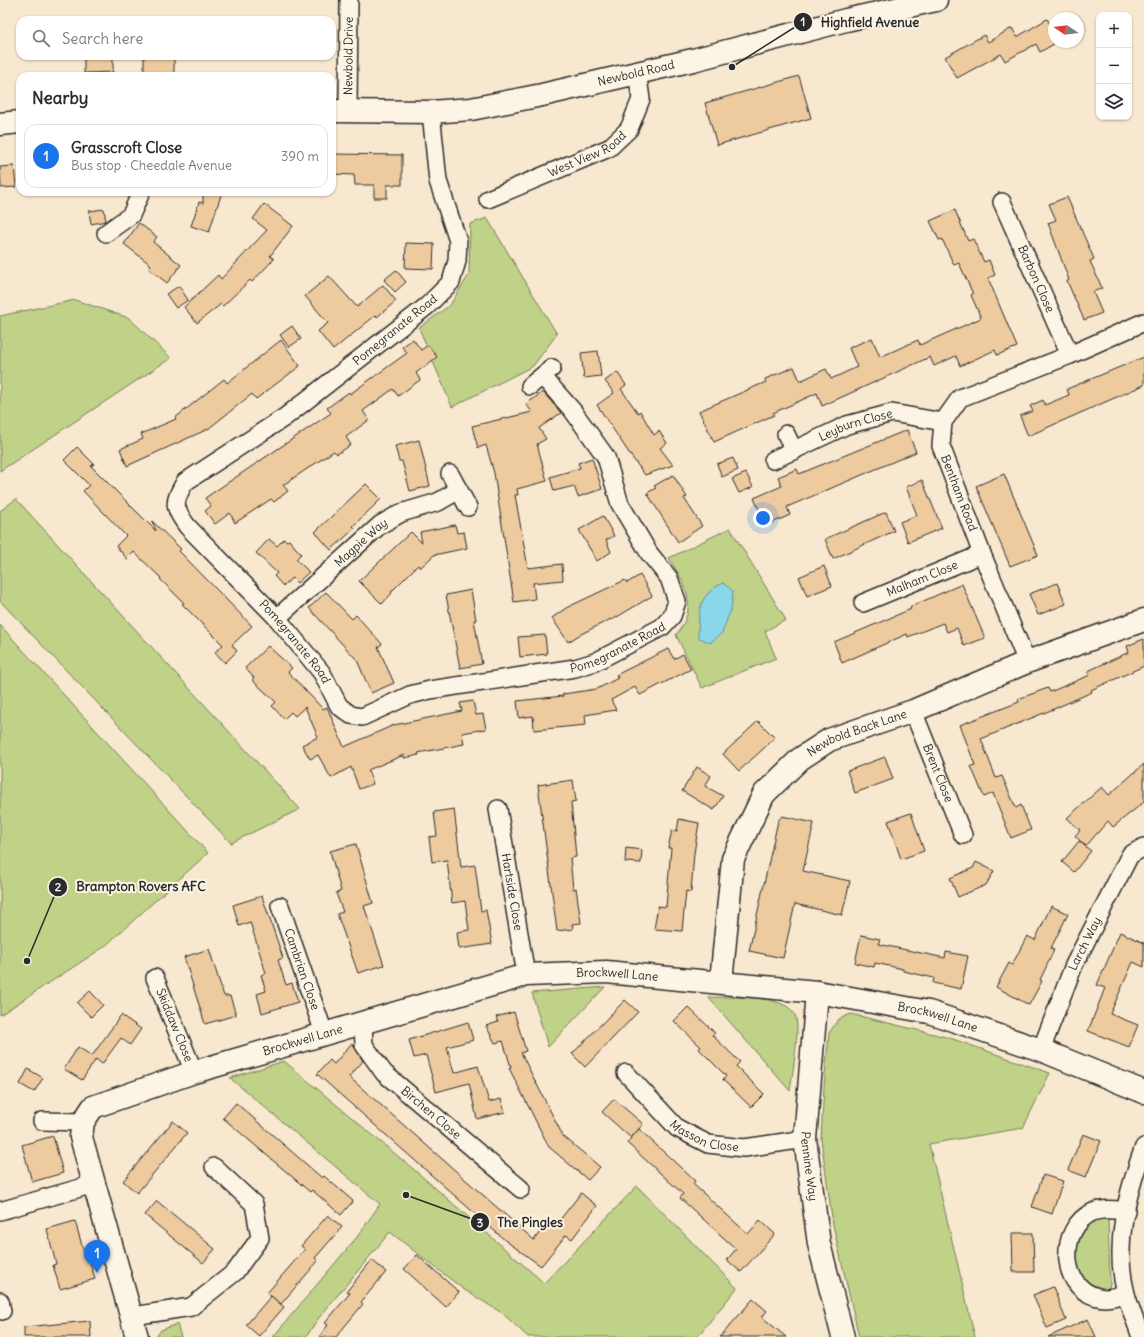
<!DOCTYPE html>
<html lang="en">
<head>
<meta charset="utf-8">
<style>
  body { margin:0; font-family:Delius,sans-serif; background:#f7f7f7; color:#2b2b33 }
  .controls { position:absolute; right:12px; top:12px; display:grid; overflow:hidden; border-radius:8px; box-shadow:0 1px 3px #0004 }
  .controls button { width:36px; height:36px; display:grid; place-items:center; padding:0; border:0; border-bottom:1px solid #e1e1e2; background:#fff; color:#2b2b33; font:20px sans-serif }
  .compass { position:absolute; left:1048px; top:12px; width:36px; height:36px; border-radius:50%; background:#fff; box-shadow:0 1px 3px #0004; rotate:283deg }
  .you { position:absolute; left:763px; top:518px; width:14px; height:14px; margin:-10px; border:3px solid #fff; border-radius:50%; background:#1a73e8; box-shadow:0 0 0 6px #1a73e833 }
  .badge { display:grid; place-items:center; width:26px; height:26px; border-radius:50%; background:#1a73e8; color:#fff; font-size:13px; font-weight:700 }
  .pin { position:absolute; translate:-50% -33px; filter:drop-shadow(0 1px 2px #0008) }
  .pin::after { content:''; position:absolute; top:21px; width:14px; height:12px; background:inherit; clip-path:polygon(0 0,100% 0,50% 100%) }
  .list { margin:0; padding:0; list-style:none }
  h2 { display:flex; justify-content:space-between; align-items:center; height:52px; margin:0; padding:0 16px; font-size:17px }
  h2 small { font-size:13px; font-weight:400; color:#7c7c81 }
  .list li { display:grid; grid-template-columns:26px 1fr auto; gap:12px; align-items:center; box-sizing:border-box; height:64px; margin:0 8px 8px; padding:0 8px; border:1px solid #e1e1e2; border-radius:12px }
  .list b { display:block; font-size:15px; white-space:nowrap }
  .list p { margin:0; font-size:13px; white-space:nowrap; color:#7c7c81 }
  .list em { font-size:13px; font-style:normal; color:#7c7c81 }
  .icon { flex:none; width:22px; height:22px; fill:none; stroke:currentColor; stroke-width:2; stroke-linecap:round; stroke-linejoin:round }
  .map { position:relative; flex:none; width:1144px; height:1337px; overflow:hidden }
  .search { position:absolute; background:#fff; box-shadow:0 1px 3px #0004; left:16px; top:16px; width:320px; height:44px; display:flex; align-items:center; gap:10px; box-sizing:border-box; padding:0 14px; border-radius:12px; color:#7c7c81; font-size:15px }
  .panel { position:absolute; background:#fff; box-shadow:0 1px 3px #0004; left:16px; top:72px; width:320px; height:124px; border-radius:12px }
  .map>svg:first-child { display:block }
  .green { fill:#bfd287; stroke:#757e59; fill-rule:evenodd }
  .water { fill:#8ad7ea; stroke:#64929e }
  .building { fill:#eecb9f; stroke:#2b2b2b }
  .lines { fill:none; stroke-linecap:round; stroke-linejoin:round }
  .street-casing { stroke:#2b2b2b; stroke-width:20 }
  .secondary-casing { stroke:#2b2b2b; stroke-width:25 }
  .street { stroke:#fcf5e5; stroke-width:17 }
  .secondary { stroke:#fcf5e5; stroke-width:22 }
  .labels { text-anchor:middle; stroke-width:4; stroke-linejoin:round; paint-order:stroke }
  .street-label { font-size:12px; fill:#2b2b2b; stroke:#fcf5e5 }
  .leader { fill:none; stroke:#2b2b2b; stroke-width:1.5 }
  .callout-dot { fill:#2b2b2b; stroke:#fcf5e5; stroke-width:1.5 }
  .mark-label { font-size:12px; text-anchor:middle; font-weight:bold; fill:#fff }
  .callout-label { font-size:13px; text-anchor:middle; font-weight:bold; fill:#2b2b2b; stroke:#fcf5e5; stroke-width:4; stroke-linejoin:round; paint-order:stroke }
</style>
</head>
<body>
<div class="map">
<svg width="1144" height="1337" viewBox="0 0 1144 1337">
  <rect width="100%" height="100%" fill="#f8e8d0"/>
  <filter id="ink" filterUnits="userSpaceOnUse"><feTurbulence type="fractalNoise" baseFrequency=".025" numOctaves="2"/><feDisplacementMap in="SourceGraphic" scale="8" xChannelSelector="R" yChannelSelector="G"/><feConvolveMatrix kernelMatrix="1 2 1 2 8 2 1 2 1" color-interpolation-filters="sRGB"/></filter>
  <g filter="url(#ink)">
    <g class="green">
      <path d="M487 218 557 334 533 366 452 407 419 328 450 305 469 275 470 224Z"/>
      <path d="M75 300 129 318 171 358 0 471V316Z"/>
      <path d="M16 499 300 809 231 843 0 601V511Z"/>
      <path d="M730 528 786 620 765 631 776 658 702 688 676 635C699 606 686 586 669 558ZM723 583 699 618C703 599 705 592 723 583Z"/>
      <path d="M0 625 208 853 104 947 0 1015Z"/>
      <path d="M605 987 548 1047 532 993Z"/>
      <path d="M708 997C729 998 784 993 795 1015 801 1027 792 1075 790 1091Z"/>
      <path d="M851 1014 950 1038 1050 1073 1023 1128 929 1144 975 1337H859L833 1225 821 1139 824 1086 829 1033 839 1019Z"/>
      <path d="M284 1061 418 1173 544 1283 637 1186 737 1288 697 1337H528L502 1313 463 1289 390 1232 318 1319 306 1337H273L357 1237 380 1204 230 1078Z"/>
      <path d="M1094 1218H1108L1110 1284 1108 1290 1095 1289 1079 1277 1075 1251 1077 1237Z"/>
      <path d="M177 1324 181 1337H156L161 1330Z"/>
    </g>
    <path class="water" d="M723 583 733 591 731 609 722 633 710 643 698 637C699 611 697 596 723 583Z"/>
    <g class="building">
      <path d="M1047 19 1054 31V44L1040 52 1036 44 1005 61 1001 54 957 78 945 57 984 35 988 42 1012 28 1017 37Z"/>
      <path d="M84 56H113V72L84 73Z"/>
      <rect x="144" y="56" width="30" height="19"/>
      <path d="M799 76 811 118 717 145 705 103Z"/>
      <path d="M332 154 402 155V185H387V198H374V185H355L354 175 332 174Z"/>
      <path d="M14 166 16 187 1 188 0 167Z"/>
      <path d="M203 192H222L209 232 191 226 199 202 203 203Z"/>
      <path d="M1067 197 1094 259 1090 261 1102 288 1093 292 1102 313 1084 320 1067 281 1069 280 1048 223 1056 220 1049 204Z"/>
      <path d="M264 204 293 226 270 256 274 259 252 282 250 280 223 306 221 304 197 323 184 307 218 275 221 279 267 230 253 219Z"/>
      <path d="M104 209 106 221 91 224 89 211Z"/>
      <path d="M955 210 968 241 973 239 984 262 989 260 995 275 988 278 1017 347 997 355 995 350 960 366 956 356 934 366 930 357 822 406 817 393 773 413 774 415 714 442 699 411 766 382 765 379 794 367 800 381 826 369 831 379 857 367 849 348 872 338 880 357 918 340 920 345 981 318 971 295 973 294 959 263 954 265 942 239 939 240 930 221Z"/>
      <path d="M139 223 157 237 153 242 181 265 167 283 148 268 151 265 124 244Z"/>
      <path d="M406 243 434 244 433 269 405 268Z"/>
      <path d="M396 270 406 282 395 292 384 280Z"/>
      <path d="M329 276 357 307 383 285 396 301 377 317 376 315 333 350 318 331 328 323 305 296Z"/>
      <path d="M179 286 188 300 176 308 166 294Z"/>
      <path d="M292 326 301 339 289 347 280 335Z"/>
      <path d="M413 339 421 350 428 345 437 357 416 373 420 380 398 396 393 389 363 411 369 420 346 437 351 445 337 454 334 451 283 485 288 491 274 502 271 499 235 523 230 513 215 524 205 511 211 506 205 498 331 413 327 408 349 392 350 394 407 353 402 347Z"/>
      <path d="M281 340 300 366 256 399 252 394 208 429 127 466 120 449 143 439 141 434 176 419 175 418 224 379 227 383Z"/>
      <path d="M598 351 601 376 584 378 581 353Z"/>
      <path d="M1144 357V385L1028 436 1020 416 1033 411 1030 406 1043 400 1045 405 1069 395 1067 389Z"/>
      <path d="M617 372 626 385 621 389 638 413 640 411 654 435 659 431 667 443 660 448 673 465 645 475 631 456 597 405 614 393 605 381Z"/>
      <path d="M543 392 561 413 539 428 546 439 537 444 547 481 517 489 518 495H515L528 568 562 564 563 580 533 583 535 599 514 602 494 473 486 445 478 448 472 426 532 412 526 404Z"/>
      <path d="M907 430 916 452 787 507 790 515 772 523 769 514 762 517 754 498 782 486 778 477 797 469 799 474Z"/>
      <path d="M419 440 430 486 410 491 402 461H399L395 446Z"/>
      <path d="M77 447 94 464 91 466 156 531 152 521 181 549 179 551 252 626 232 645 237 651 225 663 215 652 223 645 182 604 184 603 160 579 161 578 134 552 127 559 116 546 126 536 83 491 89 485 64 460Z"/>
      <path d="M592 458 602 489 578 497 574 486 554 491 550 477 580 468 578 463Z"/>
      <path d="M733 458 738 470 722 477 717 464Z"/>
      <path d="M746 473 753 487 739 493 732 479Z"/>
      <path d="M1004 474 1038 555 1010 566 976 486Z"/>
      <path d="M673 475 687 497 684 498 702 526 678 542 647 493 656 488 654 486Z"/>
      <path d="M922 480 942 528 908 542 900 522 917 515 906 487Z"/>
      <path d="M366 484 381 499 353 526 355 528 331 550 315 532Z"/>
      <path d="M886 512 894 531 833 559 825 539Z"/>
      <path d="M603 516 614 536 606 540 611 552 597 561 579 530Z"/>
      <path d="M455 525 457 533 464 532 467 548 434 555 420 568 418 565 391 592 392 593 382 604 359 581 411 532 422 543 420 532Z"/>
      <path d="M269 539 277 546 284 539 287 541 289 540 301 554 296 559 309 572 297 583 292 578 283 586 274 576 277 573 256 553Z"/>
      <path d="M824 566 832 586 807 596 799 577Z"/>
      <path d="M640 575 652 596 612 620 611 619 581 634 568 642 552 618 566 608 625 580 627 583Z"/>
      <path d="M1057 583 1066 604 1038 615 1029 594Z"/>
      <path d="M962 584 985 638 964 646 957 628 947 632 943 623 908 637 907 634 842 663 834 642 911 609 910 607Z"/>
      <path d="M471 590 476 620H474L482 664 460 668 446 595Z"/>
      <path d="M326 592 352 619 356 615 382 644 378 647 394 683 371 693 357 660 309 608Z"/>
      <path d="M545 635 547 654 520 657 518 637Z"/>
      <path d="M1144 639V666L1091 690 1092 692 1056 708 981 739 996 778 1002 776 1016 808 1021 805 1031 830 1011 838 993 793 984 797 971 766 975 765 960 725 1019 702 1018 699 1048 688 1050 692 1090 675 1088 671 1129 652 1127 646Z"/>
      <path d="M268 646 292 668 288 672 323 709 327 707 344 747 394 725 462 711 460 703 473 701 476 715 483 714 486 729 462 733 464 744 418 753 419 755 404 758V755L368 770 373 784 359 789 351 767 331 778 318 755 310 759 302 745 318 737 305 707 295 716 291 712 284 719 272 706 276 702 252 680 254 678 245 668Z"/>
      <path d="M668 649 674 659 683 654 691 669 640 695 635 687 611 700 616 710 585 715 586 725 534 730 533 716 519 718 517 701 563 696V694L597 689 618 678 616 675Z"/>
      <path d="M758 721 775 738 739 771 723 754Z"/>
      <path d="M885 757 893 779 855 793 847 771Z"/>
      <path d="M1144 764V802L1113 827 1108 821 1086 846 1075 836 1080 830 1067 818 1102 787 1109 795Z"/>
      <path d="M697 767 711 776 705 786 723 796 714 810 682 791Z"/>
      <path d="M573 780 576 801 571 802 576 857 570 858 573 889 576 888 581 923 572 924 573 929 557 931 538 785Z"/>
      <path d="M454 809 461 867 475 865 481 911 486 910 492 944 459 949 457 932 469 930 465 901 452 903 447 860 432 862 429 837 437 836 434 812Z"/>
      <path d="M911 813 924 851 901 859 888 821Z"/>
      <path d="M782 816 814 823 803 871 850 881 842 915 795 904 783 958 749 951 778 821Z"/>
      <path d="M679 819 699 823 694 853 691 892 686 891 682 931 654 929 658 906 666 907 671 848H668L672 830 677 831Z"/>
      <path d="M1079 841 1091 851 1074 872 1062 862Z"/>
      <path d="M356 844 373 903 364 906 384 965 358 973 337 914 343 912 336 893 341 891 330 851Z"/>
      <path d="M626 848 642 850 641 863 625 862Z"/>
      <path d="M976 862 994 871 986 885 958 897 950 878 973 868Z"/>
      <path d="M262 896 283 958 278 960 286 985 292 983 298 1002 262 1013 257 994 266 991 261 975 266 973 250 922 239 926 233 905Z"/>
      <path d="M1051 906 1068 914 1051 948 1054 950 1040 980 1042 981 1029 1005 996 987 1009 963 1012 965 1027 936 1035 940Z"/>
      <path d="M1120 932 1144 943V967L1133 962 1110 1014 1138 1025 1129 1047 1088 1031 1105 988 1097 985Z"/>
      <path d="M861 935 880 939 878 944 945 958 946 952 968 956 961 989 933 983 934 978 903 971V969L875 963 874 967 855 963Z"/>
      <path d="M209 949 224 996H230L236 1015 205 1024 184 957Z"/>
      <path d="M90 991 103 1005 91 1017 77 1003Z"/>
      <path d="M625 1000 638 1012 585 1067 572 1054Z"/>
      <path d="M688 1007 715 1033 712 1035 740 1062 736 1066 764 1094 751 1107 723 1080 726 1076 699 1049 701 1047 674 1021Z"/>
      <path d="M514 1012 526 1051 521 1053 563 1136 600 1167 588 1180 549 1147 509 1068 511 1067 503 1041 495 1043 486 1026 498 1022 496 1017Z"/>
      <path d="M121 1015 141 1029 130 1045 121 1038 102 1064 96 1059 82 1080 64 1069 78 1047 92 1056Z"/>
      <path d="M468 1022 473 1040 447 1047 454 1073 478 1066 489 1102 501 1099 505 1112 477 1119 469 1083 436 1092 426 1055 414 1058 409 1040Z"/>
      <path d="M352 1043 363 1061 349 1077 534 1240 548 1221 555 1226 581 1193 597 1206 572 1239 566 1235 541 1266 506 1241 317 1074 330 1060 334 1064Z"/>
      <path d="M28 1069 43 1078 34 1092 20 1084Z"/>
      <path d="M614 1099 643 1124 631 1138 602 1112Z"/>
      <path d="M236 1103 322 1178 324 1176 353 1201 341 1215 312 1190 310 1192 223 1118Z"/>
      <path d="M173 1121 187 1133 137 1193 123 1181Z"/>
      <path d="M639 1129 695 1181 693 1184 748 1234 760 1220 775 1234 741 1272 727 1260 736 1249 680 1198 683 1194 627 1143Z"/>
      <path d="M1083 1134 1101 1141 1086 1177 1068 1170Z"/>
      <path d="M53 1136 63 1173 32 1182 22 1145Z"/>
      <path d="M1043 1175 1063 1181 1052 1214 1032 1207Z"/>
      <path d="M157 1201 215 1249 203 1263 145 1215Z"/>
      <path d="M328 1215 342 1227 315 1258 318 1261 281 1304 267 1293 305 1249 301 1246Z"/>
      <path d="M75 1221 85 1256 88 1255 95 1279 60 1289 53 1265 56 1264 47 1229Z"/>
      <path d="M1012 1233H1033L1034 1272H1013Z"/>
      <path d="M417 1255 459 1292 446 1307 404 1269Z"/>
      <path d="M372 1260 386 1272 361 1302 363 1304 336 1337H319L328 1325 325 1323 350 1293 347 1291Z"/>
      <path d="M1053 1287 1066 1320 1047 1328 1033 1295Z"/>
      <path d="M271 1296 284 1307 259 1336 246 1325Z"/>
      <path d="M753 1299 767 1311 762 1317 786 1337H720Z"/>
      <path d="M1088 1319 1096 1337H1048Z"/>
      <path d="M90 1321 91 1337H24V1327Z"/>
    </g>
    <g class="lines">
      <defs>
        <g id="street">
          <path id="s1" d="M348 111 349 0"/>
          <path id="s2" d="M431 112 438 181 458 241 457 261 451 282 427 306 285 417 185 482C173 503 173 506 187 526L277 618 322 673 339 706 351 715 362 717 410 695 430 690 575 668 595 662 662 627 672 616 677 601 669 578 649 553 620 504 606 457 573 411 543 377"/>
          <path id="s3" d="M488 199 609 148 629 129 641 99 637 72"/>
          <path id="s4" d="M1002 202 1070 355"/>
          <path d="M106 233 131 215 141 192"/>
          <path d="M530 386 552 368"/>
          <path d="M786 434 794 451"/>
          <path id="s5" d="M773 460 847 425 892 413 943 422"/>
          <path d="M450 474 468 507"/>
          <path id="s6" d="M863 603 982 554"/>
          <path id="s7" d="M277 618 380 525 401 513 438 502 459 490"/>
          <path d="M1027 662 982 554 941 446 943 422 960 398 1070 355 1144 322"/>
          <path id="s8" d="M913 711 963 835"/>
          <path id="s9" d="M498 809 526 975"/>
          <path id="s10" d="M280 906 324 1033"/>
          <path id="s11" d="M155 978 194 1072"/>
          <path id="s12" d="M363 1023 364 1045 384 1073 521 1189"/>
          <path id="s13" d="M1041 1050 1074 965 1130 855 1144 847"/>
          <path id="s14" d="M626 1073 677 1128 708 1144 744 1148 805 1139"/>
          <path d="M42 1121 83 1122"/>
          <path d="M0 1211 94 1184"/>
          <path d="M1126 1294C1120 1295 1112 1298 1105 1298 1058 1295 1057 1227 1093 1212 1103 1208 1116 1210 1126 1211"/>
          <path d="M0 1301 2 1311"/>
          <path d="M133 1316 191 1307 235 1272 260 1238 254 1204 214 1167"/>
          <path d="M1141 1337C1136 1323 1130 1308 1126 1294 1113 1244 1127 1194 1144 1147"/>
        </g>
        <g id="secondary">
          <path id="s15" d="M332 111 431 112 471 109 542 95 693 60 846 20 936 0"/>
          <path d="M0 124 20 122"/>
          <path id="s16" d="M721 982 733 859 764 794 800 759 829 740 913 711 1027 662 1144 620"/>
          <path id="s17" d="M817 992 805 1139 819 1244 843 1337"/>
          <path id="s18" d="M137 1337 81 1137 83 1122 93 1107 194 1072 526 975 606 972 817 992 929 1012 1041 1050 1144 1092"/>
        </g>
      </defs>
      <use href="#street" class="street-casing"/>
      <use href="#secondary" class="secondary-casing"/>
      <use href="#street" class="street"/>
      <use href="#secondary" class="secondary"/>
    </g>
  </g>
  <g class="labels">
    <g class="street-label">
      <text dy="4" stroke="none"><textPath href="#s1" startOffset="55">Newbold Drive</textPath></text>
      <text dy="4" stroke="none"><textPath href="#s15" startOffset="308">Newbold Road</textPath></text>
      <text dy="4" stroke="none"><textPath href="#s3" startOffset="109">West View Road</textPath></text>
      <text dy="4" stroke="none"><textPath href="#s4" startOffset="84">Barbon Close</textPath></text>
      <text transform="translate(395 330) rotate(-39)" y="4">Pomegranate Road</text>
      <text dy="4" stroke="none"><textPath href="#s5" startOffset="90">Leyburn Close</textPath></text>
      <text transform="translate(959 493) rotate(69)" y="4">Bentham Road</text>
      <text dy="4" stroke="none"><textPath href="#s7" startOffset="113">Magpie Way</textPath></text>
      <text dy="4" stroke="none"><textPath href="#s6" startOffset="64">Malham Close</textPath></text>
      <text dy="4" stroke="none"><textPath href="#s2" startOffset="715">Pomegranate Road</textPath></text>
      <text dy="4" stroke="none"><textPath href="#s2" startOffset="1087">Pomegranate Road</textPath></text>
      <text dy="4" stroke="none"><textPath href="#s16" startOffset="309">Newbold Back Lane</textPath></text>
      <text dy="4" stroke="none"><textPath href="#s8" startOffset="67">Brent Close</textPath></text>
      <text dy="4" stroke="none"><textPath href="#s9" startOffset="84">Hartside Close</textPath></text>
      <text dy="4" stroke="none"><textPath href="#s13" startOffset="115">Larch Way</textPath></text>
      <text dy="4" stroke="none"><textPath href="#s10" startOffset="67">Cambrian Close</textPath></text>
      <text dy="4" stroke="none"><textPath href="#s18" startOffset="785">Brockwell Lane</textPath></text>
      <text dy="4" stroke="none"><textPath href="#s18" startOffset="1109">Brockwell Lane</textPath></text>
      <text dy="4" stroke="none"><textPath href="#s11" startOffset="51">Skiddaw Close</textPath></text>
      <text dy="4" stroke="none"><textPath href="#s18" startOffset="461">Brockwell Lane</textPath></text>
      <text dy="4" stroke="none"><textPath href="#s12" startOffset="118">Birchen Close</textPath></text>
      <text dy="4" stroke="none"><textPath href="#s14" startOffset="104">Masson Close</textPath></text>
      <text dy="4" stroke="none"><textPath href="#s17" startOffset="175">Pennine Way</textPath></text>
    </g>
  </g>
  <path class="leader" d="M732 67L803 22M27 961L58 887M406 1195L480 1222"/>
  <g class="callout-dot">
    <circle cx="732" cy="67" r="4"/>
    <circle cx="27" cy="961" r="4"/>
    <circle cx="406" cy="1195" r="4"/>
    <circle cx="803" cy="22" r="10"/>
    <circle cx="58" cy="887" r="10"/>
    <circle cx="480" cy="1222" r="10"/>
  </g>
  <g class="mark-label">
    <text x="803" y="26">1</text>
    <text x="58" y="891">2</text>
    <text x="480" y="1227">3</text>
  </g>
  <g class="callout-label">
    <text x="870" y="27">Highfield Avenue</text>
    <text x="141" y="891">Brampton Rovers AFC</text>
    <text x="530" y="1227">The Pingles</text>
  </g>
</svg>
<div class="controls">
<button>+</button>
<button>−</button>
<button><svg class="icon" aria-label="layers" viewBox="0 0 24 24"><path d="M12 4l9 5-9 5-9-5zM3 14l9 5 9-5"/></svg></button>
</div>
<svg class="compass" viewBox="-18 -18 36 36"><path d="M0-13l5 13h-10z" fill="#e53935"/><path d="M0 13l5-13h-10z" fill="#7c7c81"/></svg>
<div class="you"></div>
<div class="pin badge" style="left:97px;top:1273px">1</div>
<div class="search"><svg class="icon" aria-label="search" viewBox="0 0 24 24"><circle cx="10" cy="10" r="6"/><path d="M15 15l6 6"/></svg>Search here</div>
<section class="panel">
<h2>Nearby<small></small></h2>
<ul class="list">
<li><span class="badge">1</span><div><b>Grasscroft Close</b><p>Bus stop · Cheedale Avenue</p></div><em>390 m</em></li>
</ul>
</section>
</div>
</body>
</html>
